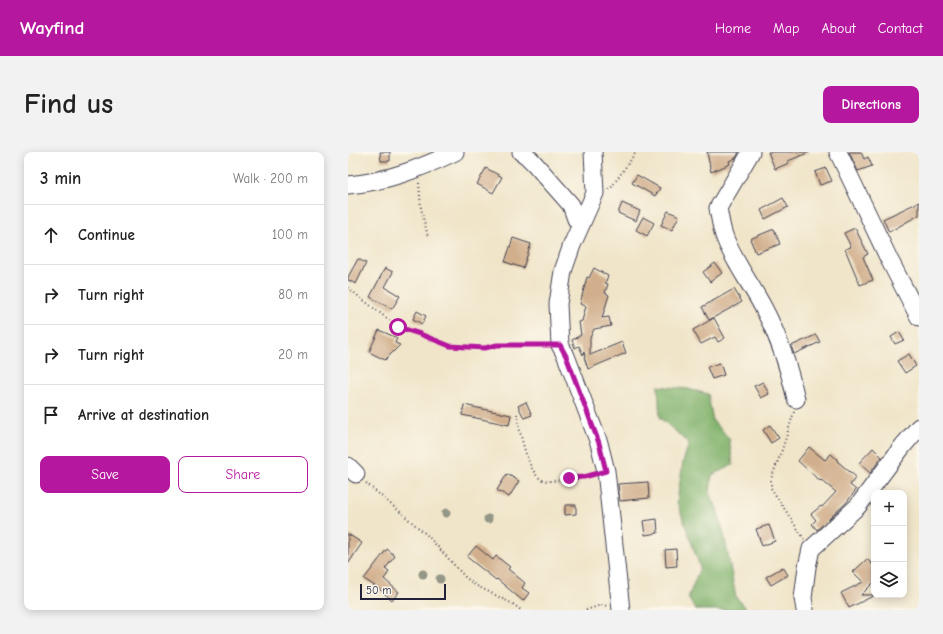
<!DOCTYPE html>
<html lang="en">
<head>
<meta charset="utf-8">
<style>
  body { margin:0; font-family:"Comic Neue",sans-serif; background:#f2f2f2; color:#222 }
  .controls { position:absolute; right:12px; bottom:12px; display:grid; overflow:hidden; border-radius:8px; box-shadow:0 2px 10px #0003 }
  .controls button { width:36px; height:36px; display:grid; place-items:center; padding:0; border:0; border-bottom:1px solid #e0e0e0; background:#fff; color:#222; font:20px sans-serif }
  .scale { position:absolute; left:12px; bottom:10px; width:86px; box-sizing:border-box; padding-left:4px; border:2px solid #22223b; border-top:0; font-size:11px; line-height:14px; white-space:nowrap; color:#22223b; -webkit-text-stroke:3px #fbf7ec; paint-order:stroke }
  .stop { position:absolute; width:12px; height:12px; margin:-9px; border:3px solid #b5179e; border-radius:50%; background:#fff }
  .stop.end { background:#b5179e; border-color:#fff; box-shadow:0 1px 4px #0008 }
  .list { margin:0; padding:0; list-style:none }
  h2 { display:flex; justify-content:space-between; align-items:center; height:52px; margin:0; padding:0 16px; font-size:17px }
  h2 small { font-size:13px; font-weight:400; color:#767676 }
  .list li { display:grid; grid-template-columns:26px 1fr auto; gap:12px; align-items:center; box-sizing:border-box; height:60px; padding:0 16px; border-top:1px solid #e0e0e0 }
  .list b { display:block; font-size:15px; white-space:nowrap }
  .list em { font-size:13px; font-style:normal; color:#767676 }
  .actions { display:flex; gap:8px; padding:12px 16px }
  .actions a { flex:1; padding:9px 0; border:1px solid #b5179e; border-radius:8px; text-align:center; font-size:14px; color:#b5179e }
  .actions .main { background:#b5179e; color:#fff }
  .icon { flex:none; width:22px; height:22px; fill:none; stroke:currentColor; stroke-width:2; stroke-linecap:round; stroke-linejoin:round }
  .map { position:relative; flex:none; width:571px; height:458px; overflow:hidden; border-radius:8px }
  header { display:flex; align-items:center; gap:24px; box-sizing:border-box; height:56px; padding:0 20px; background:#b5179e; color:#fff }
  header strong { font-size:19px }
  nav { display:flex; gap:22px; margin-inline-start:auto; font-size:14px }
  .intro { display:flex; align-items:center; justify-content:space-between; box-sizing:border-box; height:96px; padding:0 24px }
  h1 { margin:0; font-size:28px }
  .button { padding:10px 18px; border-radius:8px; background:#b5179e; color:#fff; font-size:14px; font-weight:700 }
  main { display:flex; gap:24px; padding:0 24px }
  aside { flex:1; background:#fff; border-radius:8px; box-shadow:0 2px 10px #0003 }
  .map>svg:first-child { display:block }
  .forest { fill:#84b46e; stroke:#536b54 }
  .building { fill:#d1af8c }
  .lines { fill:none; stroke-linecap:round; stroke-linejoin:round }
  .minor-casing { stroke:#413f50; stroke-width:19 }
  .path { stroke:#413f50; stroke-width:2; stroke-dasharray:1 3; stroke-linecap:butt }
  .minor { stroke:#fff; stroke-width:17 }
  .tree { fill:#949786 }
  .route { stroke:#b5179e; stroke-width:5 }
</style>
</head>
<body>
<header>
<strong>Wayfind</strong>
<nav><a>Home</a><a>Map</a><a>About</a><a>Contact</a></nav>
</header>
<div class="intro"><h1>Find us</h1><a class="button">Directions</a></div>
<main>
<aside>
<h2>3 min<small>Walk · 200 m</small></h2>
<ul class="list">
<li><svg class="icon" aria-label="ahead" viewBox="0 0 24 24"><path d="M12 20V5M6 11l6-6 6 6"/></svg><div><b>Continue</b></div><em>100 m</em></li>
<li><svg class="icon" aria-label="right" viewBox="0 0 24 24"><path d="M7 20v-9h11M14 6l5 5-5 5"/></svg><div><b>Turn right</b></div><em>80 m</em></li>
<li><svg class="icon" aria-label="right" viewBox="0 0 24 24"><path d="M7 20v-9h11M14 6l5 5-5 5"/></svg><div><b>Turn right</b></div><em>20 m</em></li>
<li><svg class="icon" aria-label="arrive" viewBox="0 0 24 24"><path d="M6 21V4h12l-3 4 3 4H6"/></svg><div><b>Arrive at destination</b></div></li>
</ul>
<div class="actions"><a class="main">Save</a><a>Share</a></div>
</aside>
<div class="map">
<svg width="571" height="458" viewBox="0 0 571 458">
  <rect width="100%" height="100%" fill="#fbf7ec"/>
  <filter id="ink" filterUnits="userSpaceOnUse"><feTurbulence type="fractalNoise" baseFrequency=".025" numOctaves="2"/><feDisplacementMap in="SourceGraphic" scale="8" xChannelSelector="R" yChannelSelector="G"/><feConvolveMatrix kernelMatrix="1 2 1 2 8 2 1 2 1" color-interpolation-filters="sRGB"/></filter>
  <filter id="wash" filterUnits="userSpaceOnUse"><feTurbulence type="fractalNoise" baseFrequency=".012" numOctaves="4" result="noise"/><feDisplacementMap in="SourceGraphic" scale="16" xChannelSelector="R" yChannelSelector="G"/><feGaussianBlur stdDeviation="0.9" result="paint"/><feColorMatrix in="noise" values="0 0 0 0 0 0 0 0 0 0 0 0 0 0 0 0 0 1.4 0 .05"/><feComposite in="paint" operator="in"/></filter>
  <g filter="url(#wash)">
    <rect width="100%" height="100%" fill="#f0e5c9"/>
    <path class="forest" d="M310 234 340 237 360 242 365 269 381 286 385 313 364 323 362 341 369 357 376 382 388 445 400 458H348L340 446 352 415 329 350 335 310 341 291 312 266Z"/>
    <g id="blocks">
      <g class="building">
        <path d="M32 0H42V9H33Z"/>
        <path d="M359 0H391L388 6 381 9 382 12 363 20Z"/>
        <path d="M420 0H462L440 9 441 11 427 17Z"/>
        <path d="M501 0H513L516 7 520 5 524 14 510 19Z"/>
        <path d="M138 16 154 25 145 41 129 32Z"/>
        <path d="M478 16 484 29 472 33 467 20Z"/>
        <path d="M289 23 312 36 307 44 284 31Z"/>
        <path d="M435 46 440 55 417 67 413 58Z"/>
        <path d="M571 50V63L541 80 535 67Z"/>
        <path d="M274 51 292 59 288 69 270 61Z"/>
        <path d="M320 59 331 64 324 78 313 73Z"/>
        <path d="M295 65 306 71 299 84 288 78Z"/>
        <path d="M507 76 520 102 515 105 525 128 512 133 497 97 503 95 496 81Z"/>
        <path d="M426 77 432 92 408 101 402 87Z"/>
        <path d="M165 86 183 92 175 116 157 110Z"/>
        <path d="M10 107 18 111 8 132 0 128V125Z"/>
        <path d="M367 111 374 121 362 130 355 120Z"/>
        <path d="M37 116 45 120 37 135 52 144 44 157 22 145Z"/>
        <path d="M246 116 260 124 257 131 260 132 257 141 261 143 254 166 261 165 263 174 246 177 242 186V203L274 190 278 201 240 217 236 205H237L236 200 235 203 231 194 227 196 224 188 233 183 231 170 234 169 238 154 232 152 239 125 241 126Z"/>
        <path d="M386 137 394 150 361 168 354 155Z"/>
        <path d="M69 159 78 164 74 172 65 167Z"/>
        <path d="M366 166 377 186 370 190 367 185 353 192 345 178Z"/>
        <path d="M31 178 49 186 47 191 52 193 37 208 21 200Z"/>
        <path d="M551 180 556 188 547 192 543 185Z"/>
        <path d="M468 183 472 190 446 202 443 194Z"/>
        <path d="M561 202 568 214 557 221 549 209Z"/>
        <path d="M372 211 376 223 364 227 359 215Z"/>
        <path d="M415 230 421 242 413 246 406 234Z"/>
        <path d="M178 250 184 263 176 266 170 254Z"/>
        <path d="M116 253 163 263 161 273 114 263Z"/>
        <path d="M422 273 431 286 423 291 415 278Z"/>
        <path d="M461 295 477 308 483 302 490 308 489 309 508 325 502 333 508 338 498 351 469 378 464 372 468 368 463 362 473 354 474 355 488 340 473 328 472 329 450 309Z"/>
        <path d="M525 296 534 305 522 321 511 311Z"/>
        <path d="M159 322 171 329 161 345 149 338Z"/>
        <path d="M300 330 301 346 272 349 270 332Z"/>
        <path d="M217 353H228V362L217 363Z"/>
        <path d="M309 367 310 381 297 383 295 369Z"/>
        <path d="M421 373 427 389 414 394 408 377Z"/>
        <path d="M0 382 14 391 0 412Z"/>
        <path d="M128 394 145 408 148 404 162 415 160 417 177 431 174 436 181 441 175 449 149 427 148 428 119 405Z"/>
        <path d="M39 397 47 404 37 417 41 420 36 427 51 440 44 448 30 436 16 427Z"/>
        <path d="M328 397 329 414 318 415 317 398Z"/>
        <path d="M519 407 526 414V430L513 443H527L501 456 493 441 515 430 505 420Z"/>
        <path d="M435 415 440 423 423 433 418 425Z"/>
      </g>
    </g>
  </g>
  <g filter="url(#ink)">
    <use href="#blocks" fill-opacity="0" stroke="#413f50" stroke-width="1"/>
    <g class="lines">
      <defs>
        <g id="minor">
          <path d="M173 0 178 3 186 11 223 53 228 67 232 72"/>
          <path d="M245 0 247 41 224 93 215 119 210 152 212 193 218 204 251 291 258 319 273 458"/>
          <path d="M403 0 370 56C372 66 373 76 377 86 386 110 403 132 415 155 430 183 441 216 448 247"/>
          <path d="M490 0 541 107 571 165"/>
          <path d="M0 33C38 30 73 16 107 0"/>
          <path d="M0 314 8 322"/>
          <path d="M457 458 455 446 459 415 463 397 510 354 554 295 571 275"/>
        </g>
      </defs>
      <use href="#minor" class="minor-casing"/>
      <g class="path">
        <path d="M71 31 73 56 80 85"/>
        <path d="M260 37 263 36 288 0"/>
        <path d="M0 136 50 175 72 182 102 194 137 196 149 193H197"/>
        <path d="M446 260 434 298 423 327V336L456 387"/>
        <path d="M169 262C171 277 180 326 197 329 206 330 235 325 244 323"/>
        <path d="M18 331 79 383 117 425 127 433 165 452 173 458"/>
        <path d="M238 458 253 453 260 454"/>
      </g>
      <use href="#minor" class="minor"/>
    </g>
    <g class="tree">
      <circle cx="98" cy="361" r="4.5"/>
      <circle cx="140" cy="367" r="4.5"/>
      <circle cx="75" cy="422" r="4.5"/>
      <circle cx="92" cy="427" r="4.5"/>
    </g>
  </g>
  <g class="lines" filter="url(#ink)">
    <path class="route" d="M50 175 72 182 102 194 137 196 149 193H212L218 204 251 291 258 319 236 325 221 326"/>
  </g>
</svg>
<div class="controls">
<button>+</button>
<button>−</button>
<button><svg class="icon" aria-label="layers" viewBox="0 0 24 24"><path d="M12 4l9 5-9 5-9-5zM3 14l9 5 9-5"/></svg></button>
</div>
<div class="scale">50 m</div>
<div class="stop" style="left:50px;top:175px"></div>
<div class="stop end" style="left:221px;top:326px"></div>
</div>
</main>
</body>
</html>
